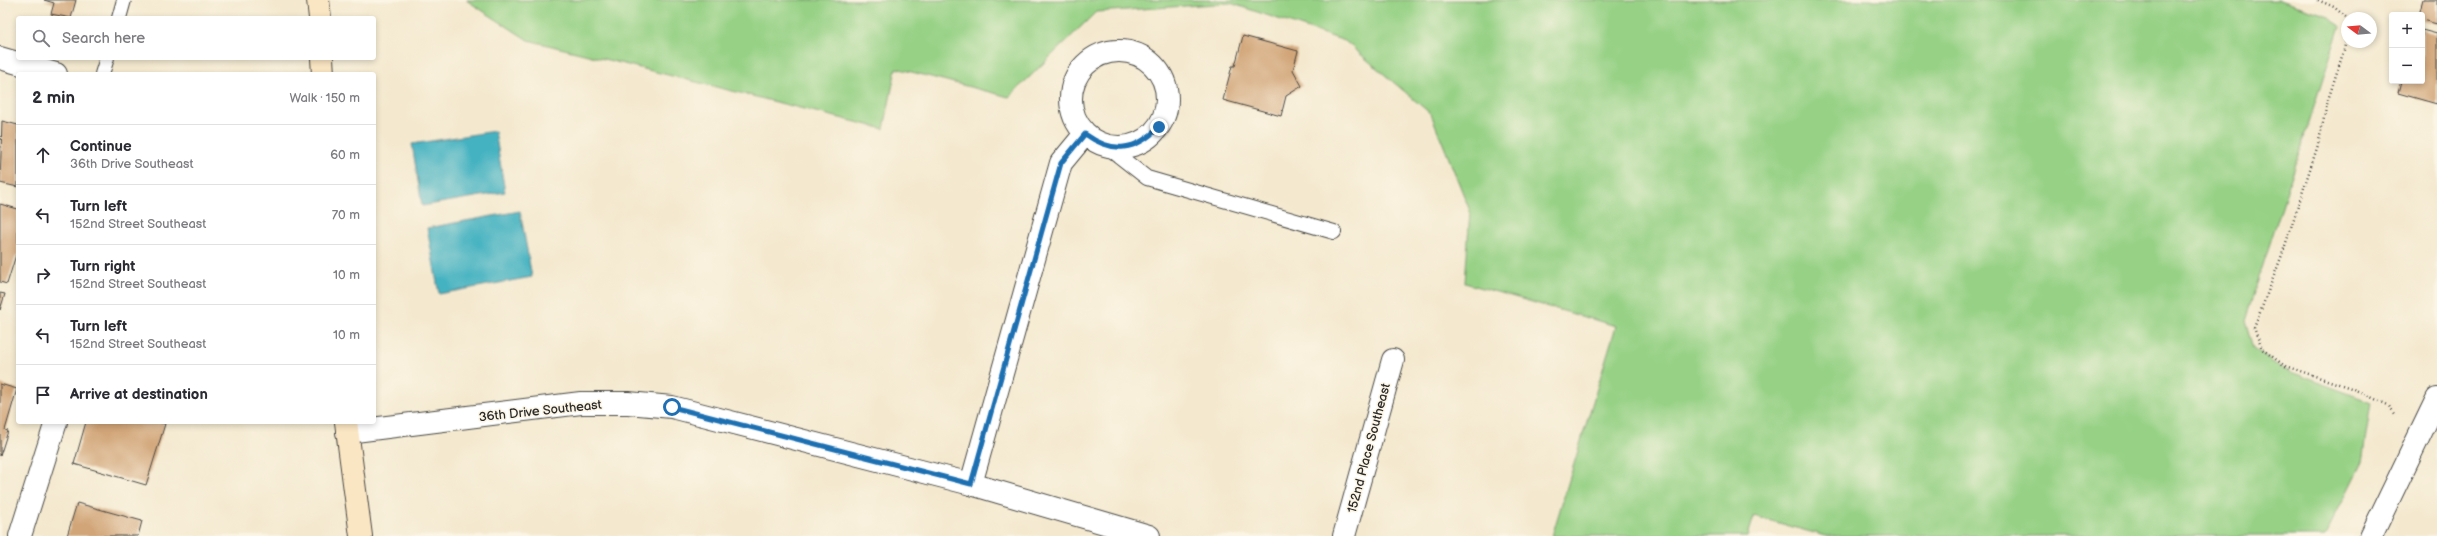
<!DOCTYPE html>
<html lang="en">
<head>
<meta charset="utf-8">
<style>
  body { margin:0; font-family:"Balsamiq Sans",sans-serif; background:#f7f7f7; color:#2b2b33 }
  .controls { position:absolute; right:12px; top:12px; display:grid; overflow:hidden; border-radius:4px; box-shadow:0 2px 6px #0003 }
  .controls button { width:36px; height:36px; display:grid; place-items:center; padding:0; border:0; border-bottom:1px solid #e1e1e2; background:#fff; color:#2b2b33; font:20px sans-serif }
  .compass { position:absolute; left:2341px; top:12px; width:36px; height:36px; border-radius:50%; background:#fff; box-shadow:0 2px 6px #0003; rotate:286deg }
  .stop { position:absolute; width:12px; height:12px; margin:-9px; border:3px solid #1f6fb2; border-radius:50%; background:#fff }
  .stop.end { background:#1f6fb2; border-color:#fff; box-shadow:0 1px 4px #0008 }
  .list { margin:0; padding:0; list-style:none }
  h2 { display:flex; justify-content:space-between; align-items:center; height:52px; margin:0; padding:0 16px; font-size:17px }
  h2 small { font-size:13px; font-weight:400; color:#7c7c81 }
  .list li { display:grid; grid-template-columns:26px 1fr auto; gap:12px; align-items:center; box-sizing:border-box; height:60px; padding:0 16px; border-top:1px solid #e1e1e2 }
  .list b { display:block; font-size:15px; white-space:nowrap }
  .list p { margin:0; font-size:13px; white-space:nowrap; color:#7c7c81 }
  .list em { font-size:13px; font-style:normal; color:#7c7c81 }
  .icon { flex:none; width:22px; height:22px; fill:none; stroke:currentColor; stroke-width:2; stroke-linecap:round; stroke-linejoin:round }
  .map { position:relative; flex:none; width:2437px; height:536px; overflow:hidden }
  .search { position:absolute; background:#fff; box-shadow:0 2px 6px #0003; left:16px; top:16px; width:360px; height:44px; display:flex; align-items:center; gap:10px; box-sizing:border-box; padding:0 14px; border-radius:4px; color:#7c7c81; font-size:15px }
  .panel { position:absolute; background:#fff; box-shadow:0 2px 6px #0003; left:16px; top:72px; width:360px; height:352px; border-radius:4px }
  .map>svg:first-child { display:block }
  .green { fill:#96d185; stroke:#607e58 }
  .water { fill:#45b2c1; stroke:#386e76 }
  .building { fill:#d1a578 }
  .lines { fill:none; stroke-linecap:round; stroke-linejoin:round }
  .lane-casing { stroke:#494844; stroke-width:16 }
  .street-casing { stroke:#494844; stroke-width:24 }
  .secondary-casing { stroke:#494844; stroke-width:24 }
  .path { stroke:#494844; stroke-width:2.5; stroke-dasharray:1 3; stroke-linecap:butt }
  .lane { stroke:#fff; stroke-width:14 }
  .street { stroke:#fff; stroke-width:22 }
  .secondary { stroke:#fbe6c3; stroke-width:22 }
  .route { stroke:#1f6fb2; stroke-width:5 }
  .labels { text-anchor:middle; stroke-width:3; stroke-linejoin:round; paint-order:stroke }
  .street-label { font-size:13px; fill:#2b2b2b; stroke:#fcf5e5 }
</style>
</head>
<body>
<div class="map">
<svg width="2437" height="536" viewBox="0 0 2437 536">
  <rect width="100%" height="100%" fill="#fcf5e5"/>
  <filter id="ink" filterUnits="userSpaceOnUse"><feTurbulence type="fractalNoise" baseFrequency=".025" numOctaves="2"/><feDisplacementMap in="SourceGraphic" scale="8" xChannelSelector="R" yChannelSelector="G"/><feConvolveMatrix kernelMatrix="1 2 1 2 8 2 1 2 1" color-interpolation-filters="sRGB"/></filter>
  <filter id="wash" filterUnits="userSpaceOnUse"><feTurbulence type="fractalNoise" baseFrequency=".012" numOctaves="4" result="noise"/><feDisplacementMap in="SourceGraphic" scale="16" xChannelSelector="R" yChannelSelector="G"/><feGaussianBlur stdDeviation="0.9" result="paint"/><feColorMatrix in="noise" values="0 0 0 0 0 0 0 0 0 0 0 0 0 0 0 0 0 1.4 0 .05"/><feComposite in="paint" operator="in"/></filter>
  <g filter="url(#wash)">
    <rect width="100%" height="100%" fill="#f4e9cf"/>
    <path class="green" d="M466 0H2280L2329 16 2340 26 2245 321 2253 349 2283 369 2371 402 2362 462 2325 536H1825L1754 516 1748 536H1552L1616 326 1465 283 1470 211 1431 114 1345 41 1230 3 1096 12 1009 97 896 68 884 129 528 40Z"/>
    <g class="water">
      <path d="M495 131 505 192 422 206 412 144Z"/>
      <path d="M520 211 532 277 439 294 427 228Z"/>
    </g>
    <g id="blocks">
      <g class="building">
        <path d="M44 0H76L71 18 51 14 54 3Z"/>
        <path d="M2423 0H2437V24L2422 20V15H2419Z"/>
        <path d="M2422 30 2437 34V104L2398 93 2401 81H2422Z"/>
        <path d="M1243 36 1298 51 1293 70 1302 86 1286 96 1281 116 1223 100 1232 66H1235Z"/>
        <path d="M2 121 18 125V187L0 183Z"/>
        <path d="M0 204 18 209V256L16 255 7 284 0 282Z"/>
        <path d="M0 293 5 294 0 310Z"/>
        <path d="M0 384 17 389 5 430 8 431 0 456Z"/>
        <path d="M86 422H158L165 424 146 485 74 464Z"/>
        <path d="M77 503 142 521 138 536H67Z"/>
      </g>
    </g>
  </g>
  <g filter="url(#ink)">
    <use href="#blocks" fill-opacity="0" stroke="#494844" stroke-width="1"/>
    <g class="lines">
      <defs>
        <g id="lane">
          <path d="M119 18 124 0"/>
          <path d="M102 74 107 58"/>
          <path d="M1105 145 1147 178 1334 232"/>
        </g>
        <g id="street">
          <circle cx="1119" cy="99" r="48"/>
          <path d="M0 58 56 74"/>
          <path d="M347 432 581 403H628L672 407 971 484 1149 536"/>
          <path d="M971 484 1061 163 1085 134"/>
          <path d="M20 536 56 422"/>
          <path d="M1344 536 1393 360"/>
          <path d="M2371 536 2437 399"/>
        </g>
        <g id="secondary">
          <path d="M318 0 320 18"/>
          <path d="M322 58 323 74"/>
          <path d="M346 422 361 536"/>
        </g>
      </defs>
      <use href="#lane" class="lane-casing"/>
      <use href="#street" class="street-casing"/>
      <use href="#secondary" class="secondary-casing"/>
      <g class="path">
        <path d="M2318 0 2334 7 2347 18"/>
        <path d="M2347 34 2344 50 2328 100 2318 145 2282 255 2254 328 2262 349 2285 366 2351 388 2388 405 2396 415"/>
      </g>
      <use href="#lane" class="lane"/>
      <use href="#street" class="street"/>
      <use href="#secondary" class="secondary"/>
    </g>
  </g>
  <g class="lines" filter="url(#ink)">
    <path class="route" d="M672 407 971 484 1061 163 1085 134C1113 154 1136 151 1159 127"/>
  </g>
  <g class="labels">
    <g class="street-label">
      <text transform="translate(540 410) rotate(-6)" y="5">36th Drive Southeast</text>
      <text transform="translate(1368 448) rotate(-75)" y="5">152nd Place Southeast</text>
    </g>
  </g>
</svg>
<div class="controls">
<button>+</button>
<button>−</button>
</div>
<svg class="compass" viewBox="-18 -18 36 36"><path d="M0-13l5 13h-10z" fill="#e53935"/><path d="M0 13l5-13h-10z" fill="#7c7c81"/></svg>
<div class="stop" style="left:672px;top:407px"></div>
<div class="stop end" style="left:1159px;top:127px"></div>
<div class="search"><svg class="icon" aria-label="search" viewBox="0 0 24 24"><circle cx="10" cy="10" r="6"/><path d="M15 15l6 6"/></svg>Search here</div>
<section class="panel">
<h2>2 min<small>Walk · 150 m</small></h2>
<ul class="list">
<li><svg class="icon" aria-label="ahead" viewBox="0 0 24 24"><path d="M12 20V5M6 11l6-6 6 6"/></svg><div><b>Continue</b><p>36th Drive Southeast</p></div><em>60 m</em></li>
<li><svg class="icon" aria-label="left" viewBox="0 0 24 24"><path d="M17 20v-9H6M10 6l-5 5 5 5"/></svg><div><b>Turn left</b><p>152nd Street Southeast</p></div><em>70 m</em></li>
<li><svg class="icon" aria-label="right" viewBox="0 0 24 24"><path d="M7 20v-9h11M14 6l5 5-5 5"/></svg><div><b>Turn right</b><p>152nd Street Southeast</p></div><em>10 m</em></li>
<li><svg class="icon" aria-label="left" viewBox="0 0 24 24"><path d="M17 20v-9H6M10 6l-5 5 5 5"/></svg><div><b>Turn left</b><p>152nd Street Southeast</p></div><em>10 m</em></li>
<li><svg class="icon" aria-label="arrive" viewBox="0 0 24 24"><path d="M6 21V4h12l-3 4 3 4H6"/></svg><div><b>Arrive at destination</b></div></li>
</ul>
</section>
</div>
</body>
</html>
